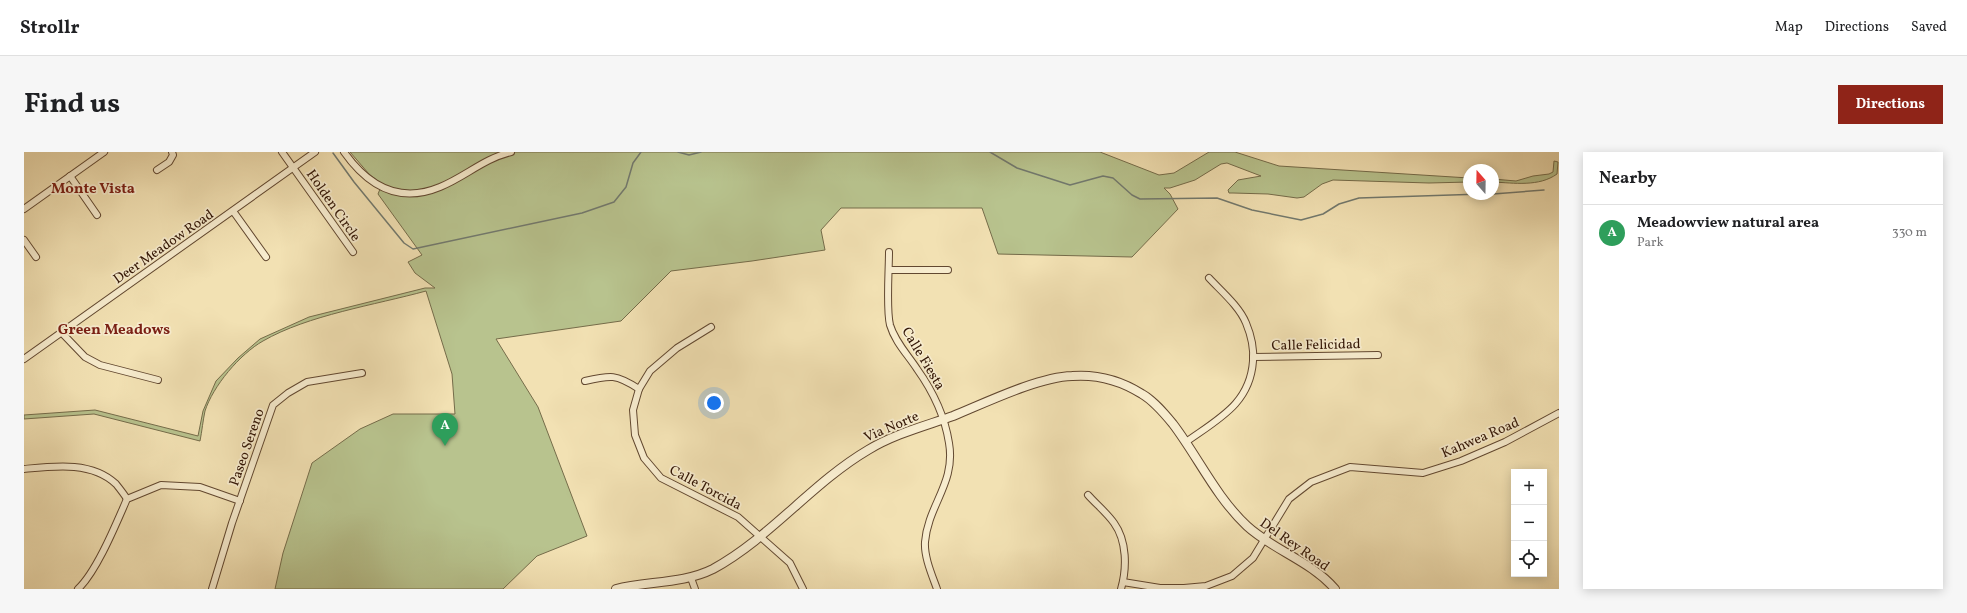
<!DOCTYPE html>
<html lang="en">
<head>
<meta charset="utf-8">
<style>
  body { margin:0; font-family:Vollkorn,serif; background:#f6f6f6; color:#202124 }
  .controls { position:absolute; right:12px; bottom:12px; display:grid; overflow:hidden; border-radius:0px; box-shadow:0 2px 10px #0003 }
  .controls button { width:36px; height:36px; display:grid; place-items:center; padding:0; border:0; border-bottom:1px solid #e0e0e0; background:#fff; color:#202124; font:20px sans-serif }
  .compass { position:absolute; left:1439px; top:12px; width:36px; height:36px; border-radius:50%; background:#fff; box-shadow:0 2px 10px #0003; rotate:340deg }
  .you { position:absolute; left:690px; top:251px; width:14px; height:14px; margin:-10px; border:3px solid #fff; border-radius:50%; background:#1a73e8; box-shadow:0 0 0 6px #1a73e833 }
  .badge { display:grid; place-items:center; width:26px; height:26px; border-radius:50%; background:#8f2418; color:#fff; font-size:13px; font-weight:700 }
  .pin { position:absolute; translate:-50% -33px; filter:drop-shadow(0 1px 2px #0008) }
  .pin::after { content:''; position:absolute; top:21px; width:14px; height:12px; background:inherit; clip-path:polygon(0 0,100% 0,50% 100%) }
  .list { margin:0; padding:0; list-style:none }
  h2 { display:flex; justify-content:space-between; align-items:center; height:52px; margin:0; padding:0 16px; font-size:17px }
  h2 small { font-size:13px; font-weight:400; color:#757577 }
  .list li { display:grid; grid-template-columns:26px 1fr auto; gap:12px; align-items:center; box-sizing:border-box; height:56px; padding:0 16px; border-top:1px solid #e0e0e0 }
  .list b { display:block; font-size:15px; white-space:nowrap }
  .list p { margin:0; font-size:13px; white-space:nowrap; color:#757577 }
  .list em { font-size:13px; font-style:normal; color:#757577 }
  .icon { flex:none; width:22px; height:22px; fill:none; stroke:currentColor; stroke-width:2; stroke-linecap:round; stroke-linejoin:round }
  .map { position:relative; flex:none; width:1535px; height:437px; overflow:hidden; border-radius:0px }
  header { display:flex; align-items:center; gap:24px; box-sizing:border-box; height:56px; padding:0 20px; background:#fff; border-bottom:1px solid #e0e0e0 }
  header strong { font-size:19px }
  nav { display:flex; gap:22px; margin-inline-start:auto; font-size:14px }
  .intro { display:flex; align-items:center; justify-content:space-between; box-sizing:border-box; height:96px; padding:0 24px }
  h1 { margin:0; font-size:28px }
  .button { padding:10px 18px; border-radius:0px; background:#8f2418; color:#fff; font-size:14px; font-weight:700 }
  main { display:flex; gap:24px; padding:0 24px }
  aside { flex:1; background:#fff; border-radius:0px; box-shadow:0 2px 10px #0003 }
  .map>svg:first-child { display:block }
  .green { fill:#b8c38e; stroke:#756c4a }
  .lines { fill:none; stroke-linecap:round; stroke-linejoin:round }
  .stream { stroke:#72796e; stroke-width:1.5 }
  .minor-casing { stroke:#624830; stroke-width:8 }
  .tertiary-casing { stroke:#624830; stroke-width:10 }
  .minor { stroke:#f7ecce; stroke-width:6 }
  .tertiary { stroke:#f7ecce; stroke-width:8 }
  .labels { text-anchor:middle; stroke-width:3.5; stroke-linejoin:round; paint-order:stroke }
  .street-label { font-size:14px; fill:#321505; stroke:#f7ecce }
  .neighbourhood-label { font-size:15px; font-weight:bold; fill:#7a1f14; stroke:#f7ecce }
</style>
</head>
<body>
<header>
<strong>Strollr</strong>
<nav><a>Map</a><a>Directions</a><a>Saved</a></nav>
</header>
<div class="intro"><h1>Find us</h1><a class="button">Directions</a></div>
<main>
<div class="map">
<svg width="1535" height="437" viewBox="0 0 1535 437">
  <rect width="100%" height="100%" fill="#f2e1b3"/>
  <filter id="stains"><feTurbulence type="fractalNoise" baseFrequency=".005" numOctaves="4"/><feColorMatrix values="0 0 0 0 .2 0 0 0 0 .09 0 0 0 0 .02 0 0 0 .5 -.17"/></filter>
  <radialGradient id="worn" r=".72"><stop offset=".6" stop-color="#630" stop-opacity="0"/><stop offset="1" stop-color="#630" stop-opacity=".3"/></radialGradient>
  <g class="green">
    <path d="M326 0H1076L1135 23 1150 21 1185 0H1211L1255 14 1445 26V30L1405 31 1309 28 1298 32 1280 45 1273 46 1244 42 1209 41H1205L1204 38 1214 28 1237 24 1203 11 1197 12 1171 28 1146 36H1140L1146 42 1154 57 1108 105 974 102 958 56H817L797 78 801 98 728 109 647 119 597 169 472 187 514 255 563 384 513 404 479 437H251L259 401 288 311 336 277 369 262H431L428 222 402 139C351 153 284 163 239 189 216 202 189 234 181 259 179 268 178 279 176 289L70 262 0 267V263L71 258 174 284 179 259 192 229 214 206 236 187 285 165 401 136H411L391 121 384 110 398 103 354 42 358 32 345 22Z"/>
    <path d="M1530 9 1534 10 1533 22C1515 35 1490 31 1469 30V27L1492 29 1509 24 1525 22 1529 20Z"/>
  </g>
  <g class="lines">
    <g class="stream">
      <path d="M654 0 665 3 677 0"/>
      <path d="M966 0 993 16 1046 33 1079 24 1089 26 1108 43 1116 47 1193 46 1228 58 1277 68 1299 62 1315 52 1335 46 1458 42"/>
      <path d="M309 1 330 30 380 91 389 97 558 61 590 50 602 35 609 11 617 0"/>
      <path d="M1469 42 1520 38"/>
    </g>
    <defs>
      <g id="minor">
        <path d="M258 0 329 100"/>
        <path d="M320 0C344 34 375 52 416 35 441 25 459 7 487 0"/>
        <path d="M133 18 145 10 149 3 148 0"/>
        <path d="M46 24 73 63"/>
        <path d="M0 57 80 0"/>
        <path d="M209 59 242 105"/>
        <path d="M0 88 12 105"/>
        <path d="M865 100C865 119 862 156 866 173 871 190 884 203 893 217 908 238 921 265 925 291 932 331 904 353 901 390 900 405 908 423 913 437"/>
        <path d="M865 118H924"/>
        <path d="M687 175 653 196 626 219 615 237 609 258 611 283 620 306 637 326 714 365 766 411 779 437"/>
        <path d="M37 180 61 205 76 213 134 228"/>
        <path d="M1229 205 1354 203"/>
        <path d="M0 207 291 0"/>
        <path d="M561 229C587 223 592 222 615 237"/>
        <path d="M1162 290C1194 267 1226 252 1229 209 1230 197 1227 183 1222 171 1215 154 1197 139 1185 126"/>
        <path d="M0 317C30 314 68 309 92 332 96 337 100 342 103 347"/>
        <path d="M1064 343C1072 352 1083 361 1090 371 1103 389 1103 416 1097 437"/>
        <path d="M667 426 671 437"/>
        <path d="M1099 430 1136 436H1160L1182 434 1208 424 1229 406 1265 347 1287 330 1326 315 1399 321 1437 309 1481 290 1535 261"/>
        <path d="M54 437C73 419 92 372 103 347L137 333 176 335 216 349"/>
        <path d="M188 437 208 371 249 253 264 241 283 230 338 221"/>
      </g>
      <path id="tertiary" d="M592 437C623 429 659 432 689 417 746 386 788 331 844 298 870 282 901 274 929 264 961 251 1014 225 1048 224 1074 222 1096 228 1118 242 1130 249 1140 261 1149 272 1174 305 1192 345 1223 374 1249 398 1287 409 1311 437"/>
    </defs>
    <use href="#minor" class="minor-casing"/>
    <use href="#tertiary" class="tertiary-casing"/>
    <use href="#minor" class="minor"/>
    <use href="#tertiary" class="tertiary"/>
  </g>
  <g class="labels">
    <g class="street-label">
      <text transform="translate(310 53) rotate(55)" y="5">Holden Circle</text>
      <text transform="translate(139 94) rotate(-35)" y="5">Deer Meadow Road</text>
      <text transform="translate(1292 192) rotate(-1)" y="5">Calle Felicidad</text>
      <text transform="translate(900 206) rotate(59)" y="5">Calle Fiesta</text>
      <text transform="translate(867 274) rotate(-23)" y="5">Via Norte</text>
      <text transform="translate(1456 285) rotate(-23)" y="5">Kahwea Road</text>
      <text transform="translate(222 295) rotate(-71)" y="5">Paseo Sereno</text>
      <text transform="translate(682 335) rotate(28)" y="5">Calle Torcida</text>
      <text transform="translate(1271 392) rotate(35)" y="5">Del Rey Road</text>
    </g>
    <g class="neighbourhood-label">
      <text x="69" y="41">Monte Vista</text>
      <text x="90" y="182">Green Meadows</text>
    </g>
  </g>
  <rect width="100%" height="100%" filter="url(#stains)"/>
  <rect width="100%" height="100%" fill="url(#worn)"/>
</svg>
<div class="controls">
<button>+</button>
<button>−</button>
<button><svg class="icon" aria-label="locate" viewBox="0 0 24 24"><circle cx="12" cy="12" r="6"/><path d="M12 2v4M12 18v4M2 12h4M18 12h4"/></svg></button>
</div>
<svg class="compass" viewBox="-18 -18 36 36"><path d="M0-13l5 13h-10z" fill="#e53935"/><path d="M0 13l5-13h-10z" fill="#757577"/></svg>
<div class="you"></div>
<div class="pin badge" style="left:421px;top:294px;background:#2e9e5b">A</div>
</div>
<aside>
<h2>Nearby<small></small></h2>
<ul class="list">
<li><span class="badge" style="background:#2e9e5b">A</span><div><b>Meadowview natural area</b><p>Park</p></div><em>330 m</em></li>
</ul>
</aside>
</main>
</body>
</html>
